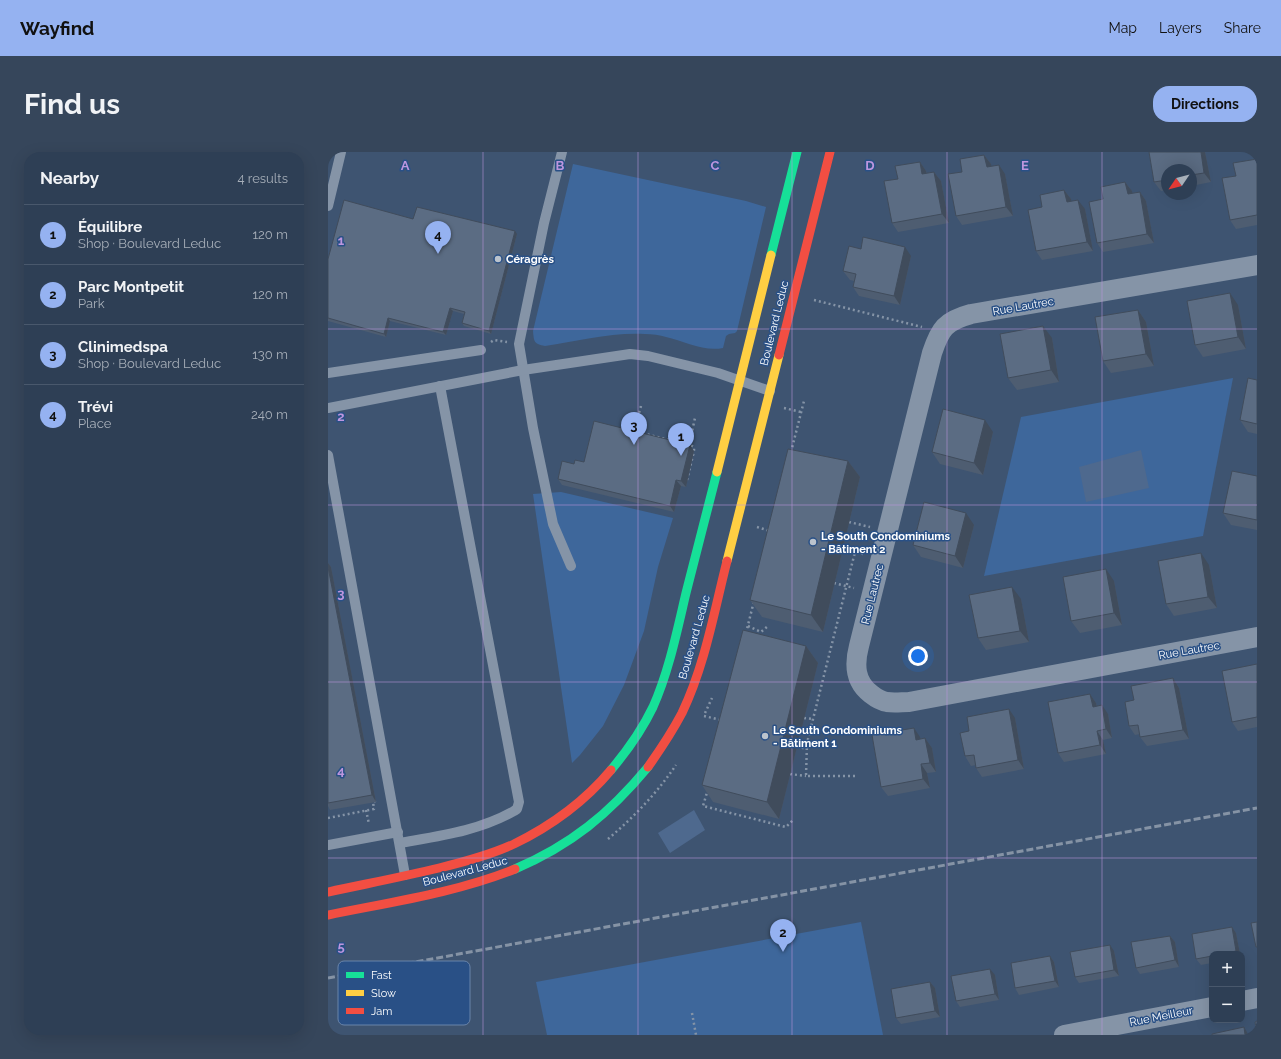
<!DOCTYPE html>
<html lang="en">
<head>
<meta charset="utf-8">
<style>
  body { margin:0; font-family:Raleway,sans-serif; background:#36465b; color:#f1f3f6 }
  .controls { position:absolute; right:12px; bottom:12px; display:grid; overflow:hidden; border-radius:8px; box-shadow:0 4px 16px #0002 }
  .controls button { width:36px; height:36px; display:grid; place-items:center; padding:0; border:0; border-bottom:1px solid #49586c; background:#2e3f55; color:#f1f3f6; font:20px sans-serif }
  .compass { position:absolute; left:833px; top:12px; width:36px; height:36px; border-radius:50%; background:#2e3f55; box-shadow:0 4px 16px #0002; rotate:235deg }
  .you { position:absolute; left:590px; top:504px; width:14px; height:14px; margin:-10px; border:3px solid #fff; border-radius:50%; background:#1a73e8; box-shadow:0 0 0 6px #1a73e833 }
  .badge { display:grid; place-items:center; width:26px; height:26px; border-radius:50%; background:#95b2f1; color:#111; font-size:13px; font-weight:700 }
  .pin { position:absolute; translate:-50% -33px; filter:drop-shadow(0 1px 2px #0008) }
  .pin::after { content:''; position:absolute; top:21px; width:14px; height:12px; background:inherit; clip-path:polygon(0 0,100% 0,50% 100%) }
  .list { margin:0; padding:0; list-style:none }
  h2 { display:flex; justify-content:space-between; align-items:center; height:52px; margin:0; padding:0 16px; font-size:17px }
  h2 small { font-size:13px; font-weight:400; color:#a7afb9 }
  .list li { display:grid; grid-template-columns:26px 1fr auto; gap:12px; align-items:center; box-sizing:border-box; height:60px; padding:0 16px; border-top:1px solid #49586c }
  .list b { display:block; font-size:15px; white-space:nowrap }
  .list p { margin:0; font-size:13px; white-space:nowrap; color:#a7afb9 }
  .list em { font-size:13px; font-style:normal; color:#a7afb9 }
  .map { position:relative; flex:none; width:929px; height:883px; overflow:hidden; border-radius:16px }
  header { display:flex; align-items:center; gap:24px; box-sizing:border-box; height:56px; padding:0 20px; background:#95b2f1; color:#111 }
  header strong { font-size:19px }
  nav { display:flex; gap:22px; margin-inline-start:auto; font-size:14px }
  .intro { display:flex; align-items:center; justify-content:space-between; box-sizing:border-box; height:96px; padding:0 24px }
  h1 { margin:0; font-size:28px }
  .button { padding:10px 18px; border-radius:16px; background:#95b2f1; color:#111; font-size:14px; font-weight:700 }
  main { display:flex; gap:24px; padding:0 24px }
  aside { flex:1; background:#2e3f55; border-radius:16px; box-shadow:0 4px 16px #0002 }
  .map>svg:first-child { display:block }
  .green { fill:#3e679b }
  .water { fill:#4e698e }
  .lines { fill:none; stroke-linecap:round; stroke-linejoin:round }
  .path { stroke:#8594a7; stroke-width:2.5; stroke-dasharray:2 3; stroke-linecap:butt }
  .lane { stroke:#8594a7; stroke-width:10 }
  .street { stroke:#8594a7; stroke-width:20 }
  .fast { stroke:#16e098; stroke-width:9 }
  .slow { stroke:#ffcf43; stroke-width:9 }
  .jam { stroke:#f24e42; stroke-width:9 }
  .rail { stroke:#8593a5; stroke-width:3; stroke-dasharray:7 3; stroke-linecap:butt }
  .wall { fill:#4e5d71 }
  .shaded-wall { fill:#404c5c }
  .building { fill:#5b6c83; stroke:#404c5c }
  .grid { fill:none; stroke:#bd96df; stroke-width:1; stroke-opacity:0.55 }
  .poi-dot { fill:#bbc3cd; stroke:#295086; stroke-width:1.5 }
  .labels { text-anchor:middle; stroke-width:3; stroke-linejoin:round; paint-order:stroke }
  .poi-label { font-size:11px; font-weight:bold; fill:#fff; stroke:#295086; text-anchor:start }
  .street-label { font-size:11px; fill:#fff; stroke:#295086 }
  .key { fill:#295086; stroke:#6984aa; stroke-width:1 }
  .key-label { font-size:11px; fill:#fff }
  .grid-label { font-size:13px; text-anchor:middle; font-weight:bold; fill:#bd96df; stroke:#295086; stroke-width:3; stroke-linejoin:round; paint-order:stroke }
</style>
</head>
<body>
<header>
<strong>Wayfind</strong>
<nav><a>Map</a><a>Layers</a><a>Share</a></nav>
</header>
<div class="intro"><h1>Find us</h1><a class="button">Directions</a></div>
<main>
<aside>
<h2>Nearby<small>4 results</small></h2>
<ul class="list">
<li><span class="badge">1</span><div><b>Équilibre</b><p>Shop · Boulevard Leduc</p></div><em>120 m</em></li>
<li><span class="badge">2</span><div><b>Parc Montpetit</b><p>Park</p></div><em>120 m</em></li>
<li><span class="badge">3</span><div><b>Clinimedspa</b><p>Shop · Boulevard Leduc</p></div><em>130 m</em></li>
<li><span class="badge">4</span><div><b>Trévi</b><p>Place</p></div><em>240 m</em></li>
</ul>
</aside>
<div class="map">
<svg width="929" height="883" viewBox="0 0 929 883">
  <rect width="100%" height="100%" fill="#3e5471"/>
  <g class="green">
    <path d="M245 12 418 49 438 55 409 179 407 181 401 182 398 184 395 196C376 200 356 189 338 185 332 183 324 182 317 182 285 180 249 189 217 194 206 192 206 190 205 179Z"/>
    <path d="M905 226 875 384 656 424 693 265Z"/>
    <path d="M233 340 345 366 330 415 316 479 296 533 275 574 252 603 244 611 205 342Z"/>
    <path d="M533 770 555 883H219L208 830Z"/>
  </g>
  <g class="water">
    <path d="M813 298 821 336 758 350 751 315Z"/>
    <path d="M366 658 377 678 342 701 330 681Z"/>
  </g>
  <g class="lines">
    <g class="path">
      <path d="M486 148 594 175"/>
      <path d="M163 190 166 188 179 190"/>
      <path d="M313 254 306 279 341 288"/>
      <path d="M456 256 473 260"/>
      <path d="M361 293 367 266"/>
      <path d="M463 300 476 249"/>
      <path d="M359 328 366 299V295L360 292"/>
      <path d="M521 370 542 375"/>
      <path d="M429 375 442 379"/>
      <path d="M514 397 535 402"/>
      <path d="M506 431 526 436"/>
      <path d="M420 474 433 480 440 474"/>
      <path d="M418 481 426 449"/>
      <path d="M377 561 384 546"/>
      <path d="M376 564 393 568"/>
      <path d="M476 566 485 567"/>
      <path d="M469 594 478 597"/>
      <path d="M462 622 478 624"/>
      <path d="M527 624H478L479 591 527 400"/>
      <path d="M380 637 375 654 458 675 466 667"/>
      <path d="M38 658 41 672"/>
      <path d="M0 666 46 657 45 650 50 648"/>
      <path d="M280 687C306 665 329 641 348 613"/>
      <path d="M364 861 368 883"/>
    </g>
    <g class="lane">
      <path d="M234 0 216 71 191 192 205 276 225 372 243 414"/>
      <path d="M0 54 13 0"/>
      <path d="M0 221 153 198"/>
      <path d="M0 256 195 218 302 202 320 204 390 221 442 239"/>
      <path d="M0 303 77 723"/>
      <path d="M72 691C111 684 151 679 186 659L189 657 191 650 112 234"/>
      <path d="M0 693 70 680"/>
    </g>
    <g class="street">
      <path d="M929 113 643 162C617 169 612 177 604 201L531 494C526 513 527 530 543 542 548 546 553 549 559 550 566 551 574 550 581 550L929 485"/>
      <path d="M914 849 929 846"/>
      <path d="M736 883 884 855"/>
    </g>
    <g class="fast">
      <path d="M443 103 469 0"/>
      <path d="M283 618C299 599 314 578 325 555 341 519 349 479 358 441 368 401 379 360 389 320"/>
      <path d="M187 717C243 693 281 662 320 615"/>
    </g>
    <g class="slow">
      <path d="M389 320 443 103"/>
      <path d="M399 409 451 203"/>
    </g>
    <g class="jam">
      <path d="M451 203 502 0"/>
      <path d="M320 615C332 598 344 580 354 561 377 513 386 460 399 409"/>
      <path d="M0 740C37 732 74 725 111 716 136 710 162 703 186 692 223 674 257 649 283 618"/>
      <path d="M0 763C63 750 127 741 187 717"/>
    </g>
    <path class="rail" d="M0 826 929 656"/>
  </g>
  <g class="wall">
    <path d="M821 0H877L883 30 863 34V18H839V38L833 39 826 30Z"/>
    <path d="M656 3 663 12V14L677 22 685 64 634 73 628 64 634 20Z"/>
    <path d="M929 7V73L908 77 902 68 908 24Z"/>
    <path d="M592 10 598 19 599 21 606 20 613 29 621 71 570 80 564 71 570 27Z"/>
    <path d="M797 30 804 39V41L812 40 818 49 826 91 775 100 769 91 775 47Z"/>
    <path d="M736 38 743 47V49L757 57 765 99 714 108 708 99 714 55Z"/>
    <path d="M85 67 189 82 163 182 136 174 134 171 136 162 125 159 118 183 62 169 58 185 0 169V107Z"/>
    <path d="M533 97 583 104 572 153 531 144 525 135 526 129 522 128 515 119Z"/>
    <path d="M910 153 918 197 875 205 867 193Z"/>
    <path d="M810 158 818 170 826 214 783 221 775 209Z"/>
    <path d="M724 186 731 230 689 238 680 226Z"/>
    <path d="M929 228V282L920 280 912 268Z"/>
    <path d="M665 280 655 323 612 312 604 300Z"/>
    <path d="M366 299 358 335 353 334 346 360 234 333 230 327 246 312 256 310Z"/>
    <path d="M520 309 532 325 495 480 434 465 422 448Z"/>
    <path d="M929 324V378L903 373 895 361Z"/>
    <path d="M646 373 635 416 593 405 585 393Z"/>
    <path d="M0 411 3 415 48 650 2 658 0 654Z"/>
    <path d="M881 413 889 456 846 464 838 452Z"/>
    <path d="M786 429 794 473 752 481 743 469Z"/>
    <path d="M693 447 701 490 658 498 650 486Z"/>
    <path d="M478 494 490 511 451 667 385 650 374 633Z"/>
    <path d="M929 512V575L910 579 904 570Z"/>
    <path d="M845 526 851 536 861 587 819 594 812 585V582L807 583 801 574 806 548Z"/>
    <path d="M762 542 768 551 769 554 780 562 784 586 775 588 778 602 736 610 730 601Z"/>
    <path d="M687 566 696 617 654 625 648 616V613L643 614 637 604 641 579Z"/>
    <path d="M592 585V587L597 586 604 596 608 620 599 621 602 636 560 644 553 635Z"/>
    <path d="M904 775 908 781 912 802H884V811L873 813 868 807Z"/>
    <path d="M842 784 847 790 851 815 812 822 808 816Z"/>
    <path d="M786 799 791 824 751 831 747 825Z"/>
    <path d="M722 804 726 810 731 835 691 843 687 836Z"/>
    <path d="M667 823 671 848 632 855 628 849Z"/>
    <path d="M602 830 607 836 612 865 573 872 568 866Z"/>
  </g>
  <g class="shaded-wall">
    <path d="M873 0H877L883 30 876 21Z"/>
    <path d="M656 3 663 12 665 24 659 15Z"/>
    <path d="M592 10 598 19 601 31 594 22Z"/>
    <path d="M671 13 677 22 685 64 678 55Z"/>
    <path d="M606 20 613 29 621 71 614 62Z"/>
    <path d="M797 30 804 39 806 51 800 42Z"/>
    <path d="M736 38 743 47 745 59 739 50Z"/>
    <path d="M812 40 818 49 826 91 819 82Z"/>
    <path d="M750 48 757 57 765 99 759 90Z"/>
    <path d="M187 79 189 82 163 182 161 179Z"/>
    <path d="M577 95 583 104 572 153 566 144Z"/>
    <path d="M902 141 910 153 918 197 910 185Z"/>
    <path d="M122 156 125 159 118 183 115 180Z"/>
    <path d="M810 158 818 170 826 214 818 202Z"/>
    <path d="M60 166 62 169 58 185 56 182Z"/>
    <path d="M715 174 724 186 731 230 723 218Z"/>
    <path d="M657 268 665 280 655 323 646 311Z"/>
    <path d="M362 293 366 299 358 335 353 329Z"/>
    <path d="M520 309 532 325 495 480 483 463Z"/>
    <path d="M348 328 353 334 346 360 342 354Z"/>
    <path d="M638 361 646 373 635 416 627 404Z"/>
    <path d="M873 401 881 413 889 456 880 445Z"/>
    <path d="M0 411 3 415 48 650 44 643 0 415Z"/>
    <path d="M778 417 786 429 794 473 786 461Z"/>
    <path d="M684 435 693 447 701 490 692 479Z"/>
    <path d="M478 494 490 511 451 667 439 650Z"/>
    <path d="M845 526 851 536 861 587 855 578Z"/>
    <path d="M762 542 768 551 771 564 765 555Z"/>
    <path d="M774 553 780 562 784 586 778 577Z"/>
    <path d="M681 557 687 566 696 617 690 608Z"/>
    <path d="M586 576 592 585 594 597 588 588Z"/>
    <path d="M769 579 775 588 778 602 772 593Z"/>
    <path d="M597 586 604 596 608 620 602 611Z"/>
    <path d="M593 612 599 621 602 636 595 627Z"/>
    <path d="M904 775 908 781 912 802H910L908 799Z"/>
    <path d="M842 784 847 790 851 815 847 808Z"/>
    <path d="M782 793 786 799 791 824 786 818Z"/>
    <path d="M722 804 726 810 731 835 727 829Z"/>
    <path d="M662 817 667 823 671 848 667 842Z"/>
    <path d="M602 830 607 836 612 865 607 859Z"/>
    <path d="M916 875 920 882V883H917Z"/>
  </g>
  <g class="building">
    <path d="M821 0H873L876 21 863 23V18H839V28L826 30Z"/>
    <path d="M656 3 659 15 671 13 678 55 628 64 620 22 634 20 632 7Z"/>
    <path d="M929 7V63L902 68 894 26 908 24 905 11Z"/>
    <path d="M592 10 594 22 606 20 614 62 564 71 556 29 570 27 567 14Z"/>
    <path d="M797 30 800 42 812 40 819 82 769 91 761 50 775 47 773 35Z"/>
    <path d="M736 38 739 50 750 48 759 90 708 99 700 58 714 55 712 43Z"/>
    <path d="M16 48 85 67 89 55 187 79 161 179 134 171 137 160 122 156 115 180 60 166 56 182 0 166V107Z"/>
    <path d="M535 85 577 95 566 144 525 135 528 122 515 119 521 94 533 97Z"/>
    <path d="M902 141 910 185 867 193 859 149Z"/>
    <path d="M810 158 818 202 775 209 767 165Z"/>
    <path d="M715 174 723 218 680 226 672 182Z"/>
    <path d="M920 226 929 228V272L912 268Z"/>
    <path d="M615 257 657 268 646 311 604 300Z"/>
    <path d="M266 269 362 293 353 329 348 328 342 354 230 327 234 309 246 312 247 308 256 310Z"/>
    <path d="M460 297 520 309 483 463 422 448Z"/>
    <path d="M904 319 929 324V368L895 361Z"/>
    <path d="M596 350 638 361 627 404 585 393Z"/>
    <path d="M873 401 880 445 838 452 830 409Z"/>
    <path d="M0 415 44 643 0 651Z"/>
    <path d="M778 417 786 461 743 469 735 425Z"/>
    <path d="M684 435 692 479 650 486 641 443Z"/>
    <path d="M415 478 478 494 439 650 374 633Z"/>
    <path d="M929 512V565L904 570 894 519Z"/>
    <path d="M845 526 855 578 812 585 810 573 801 574 797 550 806 548 803 534Z"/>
    <path d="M762 542 765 555 774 553 778 577 769 579 772 593 730 601 720 550Z"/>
    <path d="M681 557 690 608 648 616 646 603 637 604 632 581 641 579 639 565Z"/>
    <path d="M586 576 588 588 597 586 602 611 593 612 595 627 553 635 544 583Z"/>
    <path d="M929 770V795H928L923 771Z"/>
    <path d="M904 775 908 799 894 802H884V804L868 807 864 782Z"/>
    <path d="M842 784 847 808 808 816 803 790Z"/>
    <path d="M782 793 786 818 747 825 742 800Z"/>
    <path d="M722 804 727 829 687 836 683 811Z"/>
    <path d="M662 817 667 842 628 849 623 824Z"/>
    <path d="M602 830 607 859 568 866 563 837Z"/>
    <path d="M929 869V882L927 870Z"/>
    <path d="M916 875 917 883H884V882Z"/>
  </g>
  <path class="grid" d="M155 0V883M310 0V883M464 0V883M619 0V883M774 0V883M0 177H929M0 353H929M0 530H929M0 706H929"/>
  <g class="poi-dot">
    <circle cx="170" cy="107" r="4"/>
    <circle cx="485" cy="390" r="4"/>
    <circle cx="437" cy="584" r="4"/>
  </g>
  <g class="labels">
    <g class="poi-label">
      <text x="178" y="111">Céragrès</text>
      <text x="493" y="388">Le South Condominiums<tspan x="493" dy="13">- Bâtiment 2</tspan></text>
      <text x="445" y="582">Le South Condominiums<tspan x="445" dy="13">- Bâtiment 1</tspan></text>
    </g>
    <g class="street-label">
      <text transform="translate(695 154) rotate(-10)" y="4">Rue Lautrec</text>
      <text transform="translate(446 171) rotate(-76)" y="4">Boulevard Leduc</text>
      <text transform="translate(544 442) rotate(-76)" y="4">Rue Lautrec</text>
      <text transform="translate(366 485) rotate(-74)" y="4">Boulevard Leduc</text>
      <text transform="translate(861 498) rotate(-10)" y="4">Rue Lautrec</text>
      <text transform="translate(137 719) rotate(-15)" y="4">Boulevard Leduc</text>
      <text transform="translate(833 864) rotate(-11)" y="4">Rue Meilleur</text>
    </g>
  </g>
  <rect x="10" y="809" width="132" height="64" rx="6" class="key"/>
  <rect x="18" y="820" width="18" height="6" fill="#16e098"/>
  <rect x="18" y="838" width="18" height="6" fill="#ffcf43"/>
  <rect x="18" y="856" width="18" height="6" fill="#f24e42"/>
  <g class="key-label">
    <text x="43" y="827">Fast</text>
    <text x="43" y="845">Slow</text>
    <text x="43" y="863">Jam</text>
  </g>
  <g class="grid-label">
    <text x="77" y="18">A</text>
    <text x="232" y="18">B</text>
    <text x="387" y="18">C</text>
    <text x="542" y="18">D</text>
    <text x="697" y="18">E</text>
    <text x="13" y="93">1</text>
    <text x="13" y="269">2</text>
    <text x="13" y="446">3</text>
    <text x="13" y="623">4</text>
    <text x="13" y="799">5</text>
  </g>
</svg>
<div class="controls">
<button>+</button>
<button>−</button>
</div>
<svg class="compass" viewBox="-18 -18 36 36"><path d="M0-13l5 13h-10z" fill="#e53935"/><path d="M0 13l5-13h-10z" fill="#a7afb9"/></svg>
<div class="you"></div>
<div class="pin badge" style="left:353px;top:304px">1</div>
<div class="pin badge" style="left:455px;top:800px">2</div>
<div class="pin badge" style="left:306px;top:293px">3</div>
<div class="pin badge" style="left:110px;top:102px">4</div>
</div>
</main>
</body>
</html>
